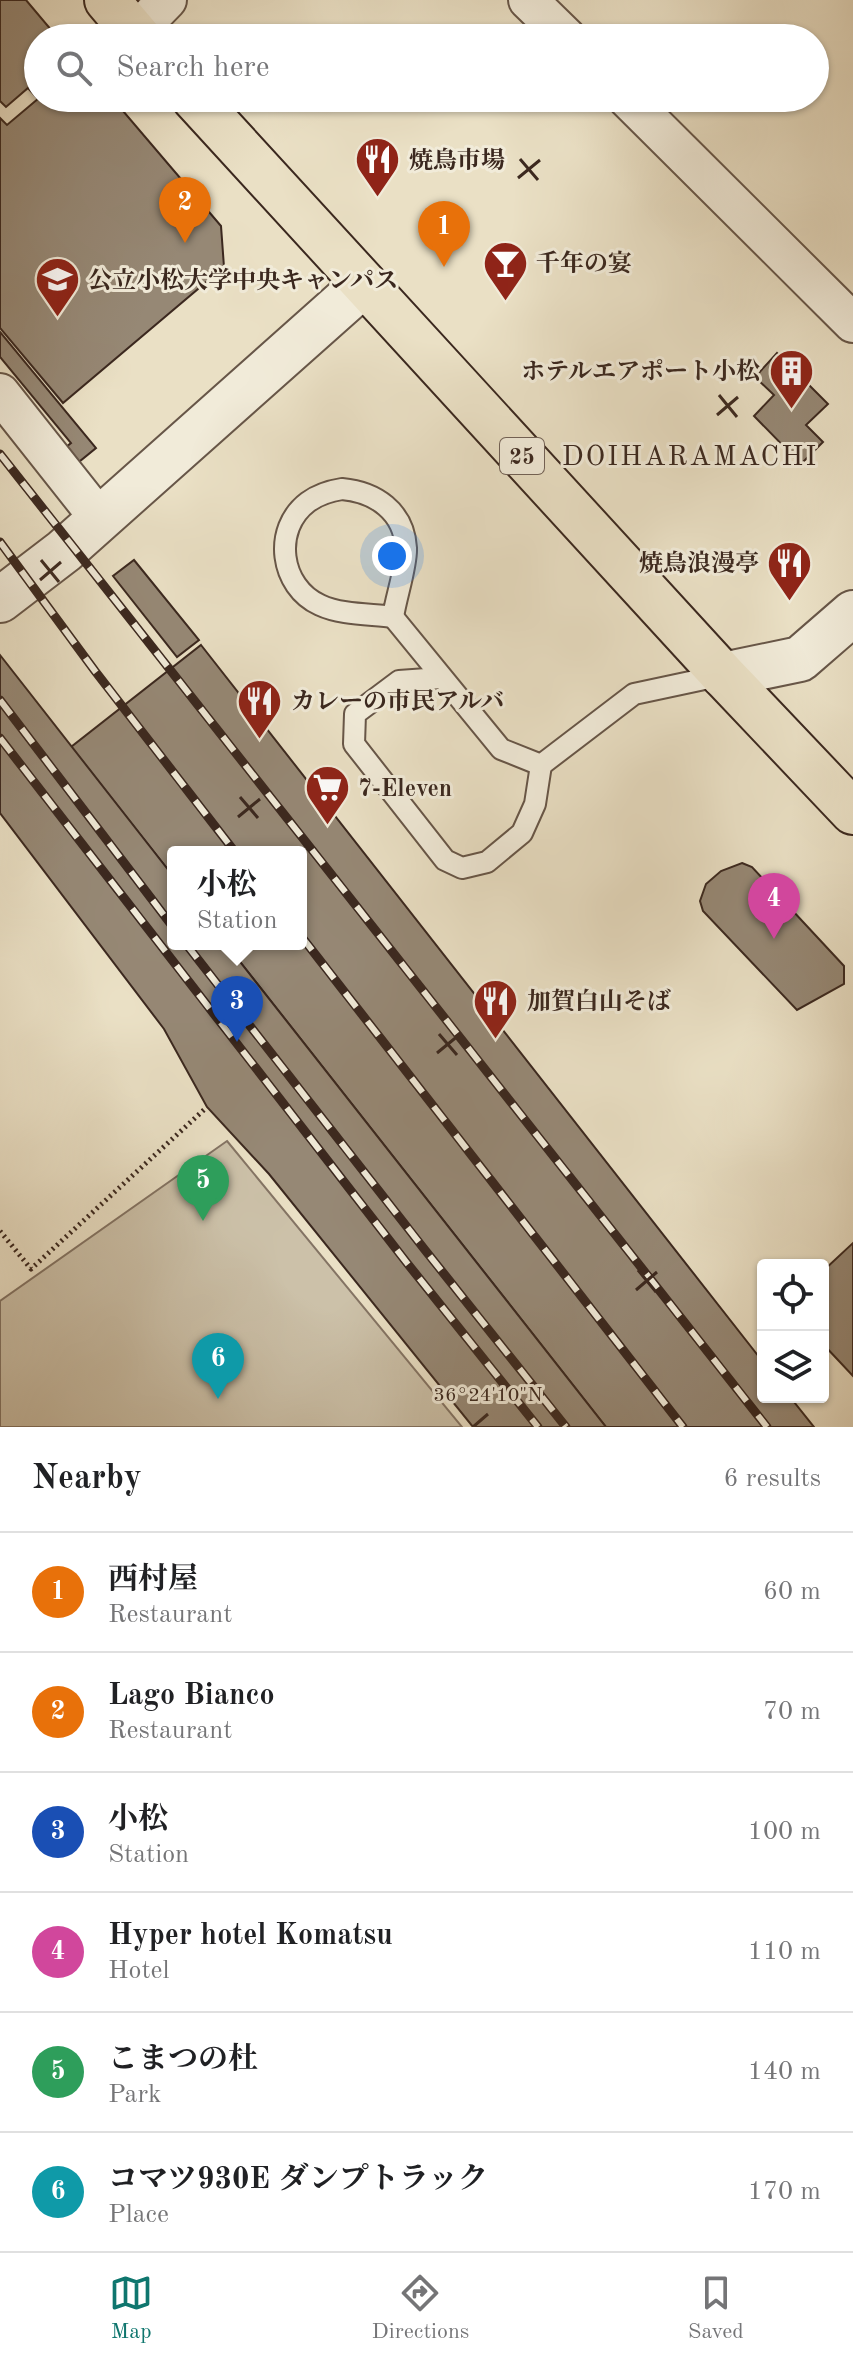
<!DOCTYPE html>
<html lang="en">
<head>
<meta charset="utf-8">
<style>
  body { margin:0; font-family:"Old Standard TT","Noto Serif JP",serif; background:#f6f6f6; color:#202124 }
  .controls { position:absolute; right:24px; bottom:24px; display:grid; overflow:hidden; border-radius:8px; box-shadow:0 2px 6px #0004 }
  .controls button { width:72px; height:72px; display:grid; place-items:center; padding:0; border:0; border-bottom:2px solid #e0e0e0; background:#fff; color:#202124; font:40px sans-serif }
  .you { position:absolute; left:392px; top:556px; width:28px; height:28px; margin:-20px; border:6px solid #fff; border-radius:50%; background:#1a73e8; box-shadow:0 0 0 12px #1a73e833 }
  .badge { display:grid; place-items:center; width:52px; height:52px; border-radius:50%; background:#0f766e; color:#fff; font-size:26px; font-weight:700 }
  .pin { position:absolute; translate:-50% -66px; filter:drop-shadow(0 2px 4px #0008) }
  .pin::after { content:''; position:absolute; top:42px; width:28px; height:24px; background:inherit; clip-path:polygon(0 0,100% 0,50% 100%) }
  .popup { position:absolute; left:167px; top:846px; width:140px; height:104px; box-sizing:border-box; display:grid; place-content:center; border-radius:8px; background:#fff; filter:drop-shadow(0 2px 6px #0005); font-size:26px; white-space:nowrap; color:#757577 }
  .popup b { font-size:30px; color:#202124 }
  .popup::after { content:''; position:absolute; left:50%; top:100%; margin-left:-16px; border:16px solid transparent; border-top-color:#fff }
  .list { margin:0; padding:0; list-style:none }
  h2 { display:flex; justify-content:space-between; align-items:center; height:104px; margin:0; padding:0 32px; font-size:34px }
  h2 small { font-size:26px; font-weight:400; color:#757577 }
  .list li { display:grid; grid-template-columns:52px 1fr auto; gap:24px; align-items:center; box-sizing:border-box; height:120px; padding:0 32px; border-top:2px solid #e0e0e0 }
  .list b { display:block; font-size:30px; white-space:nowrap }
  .list p { margin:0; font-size:26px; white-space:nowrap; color:#757577 }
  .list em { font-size:26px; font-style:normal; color:#757577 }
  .icon { flex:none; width:44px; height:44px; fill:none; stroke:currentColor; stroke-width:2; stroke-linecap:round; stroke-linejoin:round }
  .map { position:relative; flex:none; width:853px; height:1427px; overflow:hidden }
  .search { position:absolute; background:#fff; box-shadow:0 2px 6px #0004; left:24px; right:24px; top:24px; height:88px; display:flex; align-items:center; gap:20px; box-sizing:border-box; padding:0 28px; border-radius:44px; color:#757577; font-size:30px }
  .sheet { height:824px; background:#fff }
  nav { display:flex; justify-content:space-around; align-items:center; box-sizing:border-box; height:112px; border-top:2px solid #e0e0e0; background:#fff; font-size:22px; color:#757577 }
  nav a { display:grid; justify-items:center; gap:4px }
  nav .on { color:#0f766e }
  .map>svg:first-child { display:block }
  .green { fill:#ccc1a9; stroke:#847464; stroke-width:2 }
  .building { fill:#968875; stroke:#3b281f; stroke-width:2 }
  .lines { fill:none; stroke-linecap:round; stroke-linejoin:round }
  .service-casing { stroke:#675648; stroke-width:24 }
  .minor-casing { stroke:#675648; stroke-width:42 }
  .tertiary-casing { stroke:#675648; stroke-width:48 }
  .primary-casing { stroke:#3b281f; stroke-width:48 }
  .path { stroke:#3b281f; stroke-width:5; stroke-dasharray:2 4; stroke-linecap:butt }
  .service { stroke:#f1ebd9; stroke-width:20 }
  .minor { stroke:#f1ebd9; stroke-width:38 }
  .tertiary { stroke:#f1ebd9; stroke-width:44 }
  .primary { stroke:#eae0c5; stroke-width:44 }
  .rail-casing { stroke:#3b281f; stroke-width:9 }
  .rail { stroke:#f1ebd9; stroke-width:6; stroke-dasharray:18; stroke-linecap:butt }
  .ticks { fill:none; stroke:#3b281f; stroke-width:3 }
  .labels { text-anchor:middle; stroke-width:6; stroke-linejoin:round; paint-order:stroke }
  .shield { fill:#f1ebd9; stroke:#726257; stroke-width:2 }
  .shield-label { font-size:22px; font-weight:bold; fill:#3b281f }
  .poi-label { font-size:24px; font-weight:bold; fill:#3b281f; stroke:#f1ebd9; text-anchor:start }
  .quarter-label { font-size:28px; letter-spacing:2px; fill:#3b281f; stroke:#f1ebd9 }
  .ticks-label { font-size:20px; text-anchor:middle; fill:#3b281f; stroke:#f1ebd9; stroke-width:6; stroke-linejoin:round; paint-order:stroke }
</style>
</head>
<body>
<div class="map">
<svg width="853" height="1427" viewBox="0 0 853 1427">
  <rect width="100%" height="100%" fill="#eae0c5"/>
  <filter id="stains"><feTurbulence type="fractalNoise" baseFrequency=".0025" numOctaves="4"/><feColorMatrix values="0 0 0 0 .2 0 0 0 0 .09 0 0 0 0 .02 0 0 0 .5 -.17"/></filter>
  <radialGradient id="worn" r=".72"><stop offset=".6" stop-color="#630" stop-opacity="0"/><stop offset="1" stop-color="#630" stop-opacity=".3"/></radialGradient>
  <path class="green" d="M227 1141 462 1427H0V1301Z"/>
  <g class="building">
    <path d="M0 0H26L58 38H38L39 98 38 99 28 88 6 107 0 101Z"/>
    <path d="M39 98H112L221 226 224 267 63 403 0 328V118L7 125Z"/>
    <path d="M0 332 96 448 53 483 40 468 71 443 0 357Z"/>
    <path d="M777 353 828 404 806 425 823 442 801 464 754 416 774 395 755 377Z"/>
    <path d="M134 560 199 640 177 657 113 576Z"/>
    <path d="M201 645 763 1362V1397H790L814 1427H606L226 944H301V852H173V876L71 747Z"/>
    <path d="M0 655 173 876V944H226L606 1427H473L269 1174 207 1107 164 1029 0 813Z"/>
    <path d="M742 863 752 867 844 966V984L797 1010 703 911 700 901 706 884 721 871Z"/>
    <path d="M853 1243V1376L823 1344V1271Z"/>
  </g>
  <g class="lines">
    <defs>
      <g id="service">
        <path d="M342 489C375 492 404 511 406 548 407 565 396 597 393 617 371 614 341 615 320 605 280 587 272 529 308 502 319 494 329 491 342 489Z"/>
        <path d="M393 617 501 749 541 765 634 694 723 675"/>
        <path d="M441 678 399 681 355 714 354 744 445 860 462 868 487 862 522 833 535 804 541 765"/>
      </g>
      <g id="minor">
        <path d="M528 0 567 38"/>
        <path d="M135 33 167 0"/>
        <path d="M627 98 853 323"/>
        <path d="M0 393 99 518"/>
      </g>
      <g id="tertiary">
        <path d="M0 600 64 551 364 284"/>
        <path d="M723 675 800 659 853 613"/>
      </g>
      <g id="primary">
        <path d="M107 0 139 38"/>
        <path d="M194 98 723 675 853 812"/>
      </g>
    </defs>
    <use href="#service" class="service-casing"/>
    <use href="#minor" class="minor-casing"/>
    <use href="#tertiary" class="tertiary-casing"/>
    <use href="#primary" class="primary-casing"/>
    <path class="path" d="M0 1231 31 1269 207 1107"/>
    <use href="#service" class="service"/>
    <use href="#minor" class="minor"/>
    <use href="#tertiary" class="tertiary"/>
    <use href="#primary" class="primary"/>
    <defs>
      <g id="rail">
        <path d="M0 454 767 1427"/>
        <path d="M0 542 95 671 235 852"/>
        <path d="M0 700 173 927"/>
        <path d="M0 738 407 1263 538 1427"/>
        <path d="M301 936 683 1427"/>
        <path d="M186 944 425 1250 566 1427"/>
      </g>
    </defs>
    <use href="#rail" class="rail-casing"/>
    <use href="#rail" class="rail"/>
  </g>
  <path class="ticks" d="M520 159 538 180M518 178 540 160M719 395 737 417M717 415 738 397M41 560 59 582M40 580 61 562M240 797 258 818M238 817 260 799M439 1034 457 1055M437 1053 459 1035M638 1270 656 1292M636 1290 657 1272M473 1427 488 1414"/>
  <defs>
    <symbol id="restaurant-pin" viewBox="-11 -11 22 30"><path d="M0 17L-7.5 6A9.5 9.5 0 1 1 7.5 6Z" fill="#8f2418" stroke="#f1ebd9"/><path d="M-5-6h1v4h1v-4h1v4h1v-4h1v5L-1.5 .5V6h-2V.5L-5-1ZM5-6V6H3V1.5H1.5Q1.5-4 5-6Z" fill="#fff"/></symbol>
    <symbol id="bar-pin" viewBox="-11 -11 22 30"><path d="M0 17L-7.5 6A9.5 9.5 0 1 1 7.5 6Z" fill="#8f2418" stroke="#f1ebd9"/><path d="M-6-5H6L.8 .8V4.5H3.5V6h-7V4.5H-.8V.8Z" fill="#fff"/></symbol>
    <symbol id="university-pin" viewBox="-11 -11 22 30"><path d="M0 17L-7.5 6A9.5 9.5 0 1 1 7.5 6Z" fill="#8f2418" stroke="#f1ebd9"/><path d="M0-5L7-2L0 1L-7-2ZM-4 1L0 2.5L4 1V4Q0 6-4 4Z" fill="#fff"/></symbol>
    <symbol id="building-pin" viewBox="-11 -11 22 30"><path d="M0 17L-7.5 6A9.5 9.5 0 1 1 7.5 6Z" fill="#8f2418" stroke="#f1ebd9"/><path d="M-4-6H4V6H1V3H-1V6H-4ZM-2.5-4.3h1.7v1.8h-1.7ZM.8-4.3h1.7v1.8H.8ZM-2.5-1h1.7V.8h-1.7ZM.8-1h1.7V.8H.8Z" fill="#fff"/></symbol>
    <symbol id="supermarket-pin" viewBox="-11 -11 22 30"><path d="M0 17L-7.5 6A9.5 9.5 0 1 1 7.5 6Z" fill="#8f2418" stroke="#f1ebd9"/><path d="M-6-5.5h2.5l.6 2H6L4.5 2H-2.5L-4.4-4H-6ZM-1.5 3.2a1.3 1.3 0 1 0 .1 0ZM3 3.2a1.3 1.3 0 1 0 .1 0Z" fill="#fff"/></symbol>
  </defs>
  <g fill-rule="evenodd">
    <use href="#restaurant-pin" x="352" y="134" width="51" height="69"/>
    <use href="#bar-pin" x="480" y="238" width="51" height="69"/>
    <use href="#university-pin" x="32" y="254" width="51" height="69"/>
    <use href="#building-pin" x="766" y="346" width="51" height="69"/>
    <use href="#restaurant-pin" x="764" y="538" width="51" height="69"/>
    <use href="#restaurant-pin" x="234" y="676" width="51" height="69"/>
    <use href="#supermarket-pin" x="302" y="762" width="51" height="69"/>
    <use href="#restaurant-pin" x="470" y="976" width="51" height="69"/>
  </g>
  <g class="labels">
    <rect class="shield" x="500" y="438" width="44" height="36" rx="6"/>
    <g class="shield-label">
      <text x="522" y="464">25</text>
    </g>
    <g class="poi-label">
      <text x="409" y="168">焼鳥市場</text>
      <text x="536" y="271">千年の宴</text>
      <text x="88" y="288">公立小松大学中央キャンパス</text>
      <text x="760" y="379" text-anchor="end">ホテルエアポート小松</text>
      <text x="759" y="571" text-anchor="end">焼鳥浪漫亭</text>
      <text x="291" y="709">カレーの市民アルバ</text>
      <text x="358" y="796">7-Eleven</text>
      <text x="527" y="1009">加賀白山そば</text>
    </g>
    <g class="quarter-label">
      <text x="690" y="465">DOIHARAMACHI</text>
    </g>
  </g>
  <g class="ticks-label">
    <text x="488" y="1401">36°24'10"N</text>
  </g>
  <rect width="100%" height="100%" filter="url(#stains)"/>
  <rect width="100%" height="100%" fill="url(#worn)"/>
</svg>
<div class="controls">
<button><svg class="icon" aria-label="locate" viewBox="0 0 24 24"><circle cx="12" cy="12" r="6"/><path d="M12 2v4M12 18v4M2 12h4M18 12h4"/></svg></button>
<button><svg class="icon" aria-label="layers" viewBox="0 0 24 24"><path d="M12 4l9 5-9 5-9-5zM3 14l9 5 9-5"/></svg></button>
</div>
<div class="you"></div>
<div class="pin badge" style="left:444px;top:267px;background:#e8710a">1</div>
<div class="pin badge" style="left:185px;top:243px;background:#e8710a">2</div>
<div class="pin badge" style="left:237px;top:1042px;background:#1a4fb4">3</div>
<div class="popup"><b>小松</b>Station</div>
<div class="pin badge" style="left:774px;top:939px;background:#d1479c">4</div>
<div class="pin badge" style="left:203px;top:1221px;background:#2e9e5b">5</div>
<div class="pin badge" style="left:218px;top:1399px;background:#0f9aa8">6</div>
<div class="search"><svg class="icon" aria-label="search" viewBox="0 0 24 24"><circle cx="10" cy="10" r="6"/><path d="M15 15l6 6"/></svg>Search here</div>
</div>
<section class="sheet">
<h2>Nearby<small>6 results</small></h2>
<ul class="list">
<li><span class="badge" style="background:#e8710a">1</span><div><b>西村屋</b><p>Restaurant</p></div><em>60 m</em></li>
<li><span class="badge" style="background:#e8710a">2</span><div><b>Lago Bianco</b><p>Restaurant</p></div><em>70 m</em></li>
<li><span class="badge" style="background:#1a4fb4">3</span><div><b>小松</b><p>Station</p></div><em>100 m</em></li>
<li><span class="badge" style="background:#d1479c">4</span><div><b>Hyper hotel Komatsu</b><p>Hotel</p></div><em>110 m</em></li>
<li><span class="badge" style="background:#2e9e5b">5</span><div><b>こまつの杜</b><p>Park</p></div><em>140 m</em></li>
<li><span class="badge" style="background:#0f9aa8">6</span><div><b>コマツ930E ダンプトラック</b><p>Place</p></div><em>170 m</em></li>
</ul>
</section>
<nav>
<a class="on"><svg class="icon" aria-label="map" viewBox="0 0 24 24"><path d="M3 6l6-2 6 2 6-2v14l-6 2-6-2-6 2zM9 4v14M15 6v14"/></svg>Map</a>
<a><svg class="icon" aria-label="directions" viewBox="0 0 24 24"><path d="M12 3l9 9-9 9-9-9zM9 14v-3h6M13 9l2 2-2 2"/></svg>Directions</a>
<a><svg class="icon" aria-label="saved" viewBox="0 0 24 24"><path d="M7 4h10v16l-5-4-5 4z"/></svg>Saved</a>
</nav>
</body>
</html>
